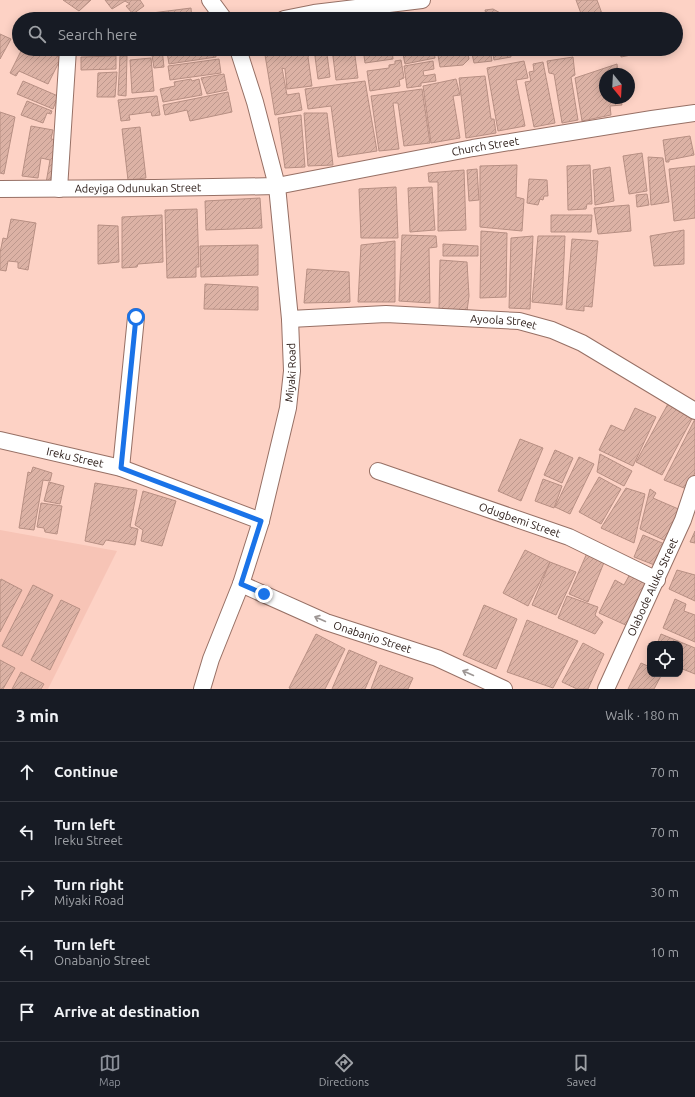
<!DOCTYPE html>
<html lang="en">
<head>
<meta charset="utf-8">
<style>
  body { margin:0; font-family:Ubuntu,sans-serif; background:#242831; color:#f1f3f6 }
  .controls { position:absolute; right:12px; bottom:12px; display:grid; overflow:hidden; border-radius:8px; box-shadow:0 2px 10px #0003 }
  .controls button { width:36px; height:36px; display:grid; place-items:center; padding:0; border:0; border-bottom:1px solid #363941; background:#171b24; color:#f1f3f6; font:20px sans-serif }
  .compass { position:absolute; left:599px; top:68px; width:36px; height:36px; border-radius:50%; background:#171b24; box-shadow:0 2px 10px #0003; rotate:162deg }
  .stop { position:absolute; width:12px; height:12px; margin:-9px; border:3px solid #1a73e8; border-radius:50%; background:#fff }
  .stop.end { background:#1a73e8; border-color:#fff; box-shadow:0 1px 4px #0008 }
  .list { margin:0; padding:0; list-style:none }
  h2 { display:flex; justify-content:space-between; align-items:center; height:52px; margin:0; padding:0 16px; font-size:17px }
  h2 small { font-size:13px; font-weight:400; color:#9ea1a6 }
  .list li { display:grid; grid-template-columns:26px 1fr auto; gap:12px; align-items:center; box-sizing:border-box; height:60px; padding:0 16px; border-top:1px solid #363941 }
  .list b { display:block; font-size:15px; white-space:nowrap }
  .list p { margin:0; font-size:13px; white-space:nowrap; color:#9ea1a6 }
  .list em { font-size:13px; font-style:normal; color:#9ea1a6 }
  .icon { flex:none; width:22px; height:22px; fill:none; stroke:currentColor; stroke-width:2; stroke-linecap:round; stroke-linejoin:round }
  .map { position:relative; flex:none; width:695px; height:689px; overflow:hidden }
  .search { position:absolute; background:#171b24; box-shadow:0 2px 10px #0003; left:12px; right:12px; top:12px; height:44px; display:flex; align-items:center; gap:10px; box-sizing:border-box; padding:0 14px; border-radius:22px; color:#9ea1a6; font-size:15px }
  .sheet { height:352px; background:#171b24 }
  nav { display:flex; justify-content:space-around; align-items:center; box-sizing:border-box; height:56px; border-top:1px solid #363941; background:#171b24; font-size:11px; color:#9ea1a6 }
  nav a { display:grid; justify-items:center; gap:2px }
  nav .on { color:#8c9099 }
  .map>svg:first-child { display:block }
  .built { fill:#f7c4b6 }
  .building { fill:url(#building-hatch); stroke:#b78f83 }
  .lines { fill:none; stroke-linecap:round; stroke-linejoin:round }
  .minor-casing { stroke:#977065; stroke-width:18 }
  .minor { stroke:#fff; stroke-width:16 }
  .oneway { stroke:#9d9694 }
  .route { stroke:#1a73e8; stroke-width:5 }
  .labels { text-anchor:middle; stroke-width:4; stroke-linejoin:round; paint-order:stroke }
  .street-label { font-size:11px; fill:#251611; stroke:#fdd2c5 }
</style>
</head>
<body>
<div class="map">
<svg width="695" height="689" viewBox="0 0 695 689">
  <defs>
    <pattern id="building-hatch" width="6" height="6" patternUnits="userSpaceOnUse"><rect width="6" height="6" fill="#dcb2a5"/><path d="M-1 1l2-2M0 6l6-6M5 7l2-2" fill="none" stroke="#bd988d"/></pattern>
  </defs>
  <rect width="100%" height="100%" fill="#fdd2c5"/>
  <path class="built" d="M0 530 117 551 48 689H0Z"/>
  <g class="building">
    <path d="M63 0H91L79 11Z"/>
    <path d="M105 0H140L144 6 133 14 126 6 130 4 125 1 112 9Z"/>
    <path d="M576 0H597L604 19H583Z"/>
    <path d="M191 8 192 19H105Z"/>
    <path d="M493 9 504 15 505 19H487L485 10Z"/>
    <path d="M483 15 484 19H465V16Z"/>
    <path d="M427 16V19H412Z"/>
    <path d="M0 34 11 39 0 59Z"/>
    <path d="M22 49H42L61 58 48 84 19 71 16 76 10 73Z"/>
    <path d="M78 49H119L79 54Z"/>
    <path d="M151 49H162L164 67 154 68Z"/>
    <path d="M186 49H215L216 57 169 64 167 52Z"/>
    <path d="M264 49H309L310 54 308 57 312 86 287 89 285 69 282 68 287 95 299 93 302 110 275 115Z"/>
    <path d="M314 49H329L330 52 327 54 330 77 318 79Z"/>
    <path d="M332 49H354L358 78 336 80Z"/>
    <path d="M363 49H392L393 59 365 63Z"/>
    <path d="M402 49H434L435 58 405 64Z"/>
    <path d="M437 49H467L469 59 463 65 440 67Z"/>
    <path d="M471 49H490L492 61 474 63Z"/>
    <path d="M492 49H510L511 57 494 60Z"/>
    <path d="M619 49H640L641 53 621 57Z"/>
    <path d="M116 56V69L81 70V57Z"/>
    <path d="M120 56H127L126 96 118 95Z"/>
    <path d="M573 57 575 75 571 77 578 120 562 123 554 74 549 73 547 61Z"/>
    <path d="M151 58 154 91 132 93 130 60Z"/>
    <path d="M219 59 221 73 170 80 168 66Z"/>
    <path d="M401 60 404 78 399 80 400 86 370 91 367 71 389 68V65L395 64V61Z"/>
    <path d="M433 61 434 69 423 71 424 76 435 74 436 81 421 83V86L407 88 404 66Z"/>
    <path d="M524 61 528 78 516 80 525 126 498 131 487 68Z"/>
    <path d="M543 62 555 123 534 127 525 82 531 81 529 72 534 71 533 64Z"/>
    <path d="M617 64 618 74H605V98H621L622 105 610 106 611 115 582 121 575 78Z"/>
    <path d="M117 72 115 97H97L98 73Z"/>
    <path d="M224 74 227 90 207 94 201 78Z"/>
    <path d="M485 76 491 119H494L496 133 466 138 459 78Z"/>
    <path d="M191 79 192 81 199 79 202 95 163 102 160 89 175 86 174 82Z"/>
    <path d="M456 79 460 95 453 96 460 138 431 143 423 86Z"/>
    <path d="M23 81 58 96 53 109 17 94Z"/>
    <path d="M365 81 377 151 338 157 331 106 308 109 305 89Z"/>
    <path d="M422 89 430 143 404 146 398 103H393L399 149 379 151 371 96Z"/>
    <path d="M228 92 232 112 190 121 187 110 165 115 163 105Z"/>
    <path d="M157 96 160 115 152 116 151 112 129 115 130 120 121 121 118 100Z"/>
    <path d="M27 101 52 111 51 114 47 113 43 123 21 115Z"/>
    <path d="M0 112 15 117 4 174 0 173Z"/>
    <path d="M304 113H327L333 165 308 166Z"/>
    <path d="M301 115 305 167 285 168 278 118Z"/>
    <path d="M31 126 53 130 51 139 57 140 50 184 46 183 50 160 41 158 38 178 22 176Z"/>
    <path d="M140 127 146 178 128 180 122 129Z"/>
    <path d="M690 136 694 155 669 160V162H666L663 140Z"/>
    <path d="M642 153 647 191 629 194 623 156Z"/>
    <path d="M648 157 663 158 669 202 651 205Z"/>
    <path d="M517 165 516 197 524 199 522 231 480 227V166Z"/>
    <path d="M590 165 592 204H587L586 209 568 210 567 166Z"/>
    <path d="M695 166V218L674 221 669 169Z"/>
    <path d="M610 167 614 201 595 205 593 170Z"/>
    <path d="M477 169 479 200 469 201 467 170Z"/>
    <path d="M464 170 466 230 438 231V182H429L428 173Z"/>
    <path d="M529 179 547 180 548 196H544L543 200 540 199 538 205 527 203Z"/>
    <path d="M396 187 398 238H361L359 189Z"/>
    <path d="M432 187 435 230 410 232 408 188Z"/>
    <path d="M647 194 649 205 637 207 636 195Z"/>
    <path d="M260 198 262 228 206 230 205 201Z"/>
    <path d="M629 205 631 231 598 234 594 208Z"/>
    <path d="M197 209 199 267H196V277L167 278 165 210Z"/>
    <path d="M162 215 163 262 138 264 137 267 122 268V217Z"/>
    <path d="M551 215H592L591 232H551Z"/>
    <path d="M11 219 36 223 28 270 18 268V262L8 261 6 271 0 270V253L3 238 7 239Z"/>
    <path d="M98 225 118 226 119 262 98 264Z"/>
    <path d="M684 230V264L654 266 650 236Z"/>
    <path d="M481 231 507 233 506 297 480 298Z"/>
    <path d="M402 235 436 236 437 247 429 248 430 303 399 301Z"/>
    <path d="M533 236 530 309 509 308 511 238Z"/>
    <path d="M538 236H565L562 305 532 302Z"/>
    <path d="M572 239 598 241 592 307 584 306V311L566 309Z"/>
    <path d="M395 241V302H358L361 245Z"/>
    <path d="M443 244 478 246V256H443Z"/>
    <path d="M258 245V275L201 277 200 246Z"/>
    <path d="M440 260 467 262 469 296 467 311 439 309Z"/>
    <path d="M307 269 349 272 350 302 304 303Z"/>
    <path d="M205 284 258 287V310L204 309Z"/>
    <path d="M669 402 694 415 662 475 636 462Z"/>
    <path d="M635 408 656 417 633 466 599 450 611 425 624 431Z"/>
    <path d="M695 419V472L689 490 664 480Z"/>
    <path d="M520 439 543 448 521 501 498 491Z"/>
    <path d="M555 450 573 458 562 483 544 475Z"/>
    <path d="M600 454 632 471 624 486 597 472Z"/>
    <path d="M579 457 594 464 570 514 555 507Z"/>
    <path d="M33 467 52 473 50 481 43 480 34 530 19 528 28 472 31 473Z"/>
    <path d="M599 477 621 489 601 524 579 512Z"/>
    <path d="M543 479 562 486 554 508 535 501Z"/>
    <path d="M49 482 64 486 60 504 44 501Z"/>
    <path d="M95 483 137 490 130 527 138 529 135 545 106 540 103 545 85 541Z"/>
    <path d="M626 488 645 494 634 543 601 528Z"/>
    <path d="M650 489 656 493 653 498 683 511 668 542 640 529Z"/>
    <path d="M143 491 176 501 162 546 141 541 143 530 135 525Z"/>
    <path d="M41 503 62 506 57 534 45 532 44 528 37 527Z"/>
    <path d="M695 531V543L690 542Z"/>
    <path d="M643 535 667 545 657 566 634 557Z"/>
    <path d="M525 550 550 562 528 606 503 593Z"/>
    <path d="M587 553 605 560 588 602 569 594Z"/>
    <path d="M550 562 576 572 556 615 532 605Z"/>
    <path d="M677 570 695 575V601L669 589Z"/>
    <path d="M631 572 651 587 630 627 599 613 615 580 624 585Z"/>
    <path d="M1 579 22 590 0 632V581Z"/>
    <path d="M33 585 53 595 22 656 2 646Z"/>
    <path d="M567 596 598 607 595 615 603 622 595 634 558 618Z"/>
    <path d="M675 599 686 604 684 611 695 615V642L663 628Z"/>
    <path d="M61 600 80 609 50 670 31 660Z"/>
    <path d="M484 605 517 619 496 669 463 655Z"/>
    <path d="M527 620 578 641 553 688 507 672Z"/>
    <path d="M316 634 345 649 325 689H291L289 688Z"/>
    <path d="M661 634 695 648V674L680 668V644H657Z"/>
    <path d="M583 643 604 654 588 689H577L562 682Z"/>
    <path d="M349 650 377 662 365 689H332Z"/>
    <path d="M0 660 15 668 3 689H0Z"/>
    <path d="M641 663 650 667V674H662L654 689H628Z"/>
    <path d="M380 665 413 678 408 689H371Z"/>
    <path d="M21 672 44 684 41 689H12Z"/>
  </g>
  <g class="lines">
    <defs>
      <g id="minor">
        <path d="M210 0 224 19"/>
        <path d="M284 19 314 13 422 0"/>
        <path id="s1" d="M0 189 155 188 277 186 473 148 652 119 695 113"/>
        <path d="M59 189 68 49"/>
        <path id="s2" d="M290 319 386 314 519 321 552 330 582 343 695 411"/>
        <path id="s3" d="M0 440 121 468 261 521"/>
        <path d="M121 468 136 317"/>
        <path id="s4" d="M378 471 569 537 657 580"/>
        <path id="s5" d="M241 584 326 622 437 658 504 689"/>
        <path id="s6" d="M202 689 211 659 241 584 261 521 288 408 292 371 290 319 277 186 255 102 238 49"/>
        <path id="s7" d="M606 689 683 520 695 484"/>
      </g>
    </defs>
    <use href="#minor" class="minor-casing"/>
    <use href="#minor" class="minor"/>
  </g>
  <defs><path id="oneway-shaft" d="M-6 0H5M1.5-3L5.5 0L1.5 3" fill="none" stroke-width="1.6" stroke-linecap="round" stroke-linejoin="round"/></defs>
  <g class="oneway">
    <use href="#oneway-shaft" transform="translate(320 619) rotate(-156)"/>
    <use href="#oneway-shaft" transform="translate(468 673) rotate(-156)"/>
  </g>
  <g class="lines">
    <path class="route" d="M136 317 121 468 261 521 241 584 264 594"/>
  </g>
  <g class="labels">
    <g class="street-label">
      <text dy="4" stroke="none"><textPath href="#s1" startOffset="489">Church Street</textPath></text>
      <text dy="4" stroke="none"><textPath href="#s1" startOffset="138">Adeyiga Odunukan Street</textPath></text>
      <text dy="4" stroke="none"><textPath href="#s2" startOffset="214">Ayoola Street</textPath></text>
      <text dy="4" stroke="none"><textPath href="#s6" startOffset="330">Miyaki Road</textPath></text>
      <text dy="4" stroke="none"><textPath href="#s3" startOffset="77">Ireku Street</textPath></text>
      <text dy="4" stroke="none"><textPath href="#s4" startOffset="150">Odugbemi Street</textPath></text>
      <text dy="4" stroke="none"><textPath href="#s7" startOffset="112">Olabode Aluko Street</textPath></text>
      <text dy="4" stroke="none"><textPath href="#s5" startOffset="142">Onabanjo Street</textPath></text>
    </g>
  </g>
</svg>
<div class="controls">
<button><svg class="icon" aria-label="locate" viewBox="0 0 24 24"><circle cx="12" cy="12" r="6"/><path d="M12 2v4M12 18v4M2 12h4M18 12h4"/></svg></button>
</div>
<svg class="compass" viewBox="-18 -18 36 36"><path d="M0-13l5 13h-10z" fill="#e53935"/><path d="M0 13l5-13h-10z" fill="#9ea1a6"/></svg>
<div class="stop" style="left:136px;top:317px"></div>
<div class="stop end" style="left:264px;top:594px"></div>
<div class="search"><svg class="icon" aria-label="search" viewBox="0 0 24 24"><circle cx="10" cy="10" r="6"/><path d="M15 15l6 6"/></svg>Search here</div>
</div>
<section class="sheet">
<h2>3 min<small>Walk · 180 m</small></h2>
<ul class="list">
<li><svg class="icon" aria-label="ahead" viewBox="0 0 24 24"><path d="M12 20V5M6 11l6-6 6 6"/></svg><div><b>Continue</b></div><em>70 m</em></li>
<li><svg class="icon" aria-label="left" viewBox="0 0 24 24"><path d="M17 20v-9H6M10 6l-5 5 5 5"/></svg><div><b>Turn left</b><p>Ireku Street</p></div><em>70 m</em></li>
<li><svg class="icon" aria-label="right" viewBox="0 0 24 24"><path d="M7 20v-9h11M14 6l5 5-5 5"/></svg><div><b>Turn right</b><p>Miyaki Road</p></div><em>30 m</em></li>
<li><svg class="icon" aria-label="left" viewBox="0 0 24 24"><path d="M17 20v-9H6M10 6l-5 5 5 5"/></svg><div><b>Turn left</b><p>Onabanjo Street</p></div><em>10 m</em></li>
<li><svg class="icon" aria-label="arrive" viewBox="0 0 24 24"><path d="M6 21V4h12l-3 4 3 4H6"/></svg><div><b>Arrive at destination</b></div></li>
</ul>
</section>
<nav>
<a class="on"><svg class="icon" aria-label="map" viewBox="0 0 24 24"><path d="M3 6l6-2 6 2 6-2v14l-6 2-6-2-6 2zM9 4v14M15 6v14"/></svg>Map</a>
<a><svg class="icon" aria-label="directions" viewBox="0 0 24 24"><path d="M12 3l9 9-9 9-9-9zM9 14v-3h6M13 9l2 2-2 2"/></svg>Directions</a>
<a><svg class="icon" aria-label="saved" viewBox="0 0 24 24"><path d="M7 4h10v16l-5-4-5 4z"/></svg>Saved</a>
</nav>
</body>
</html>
